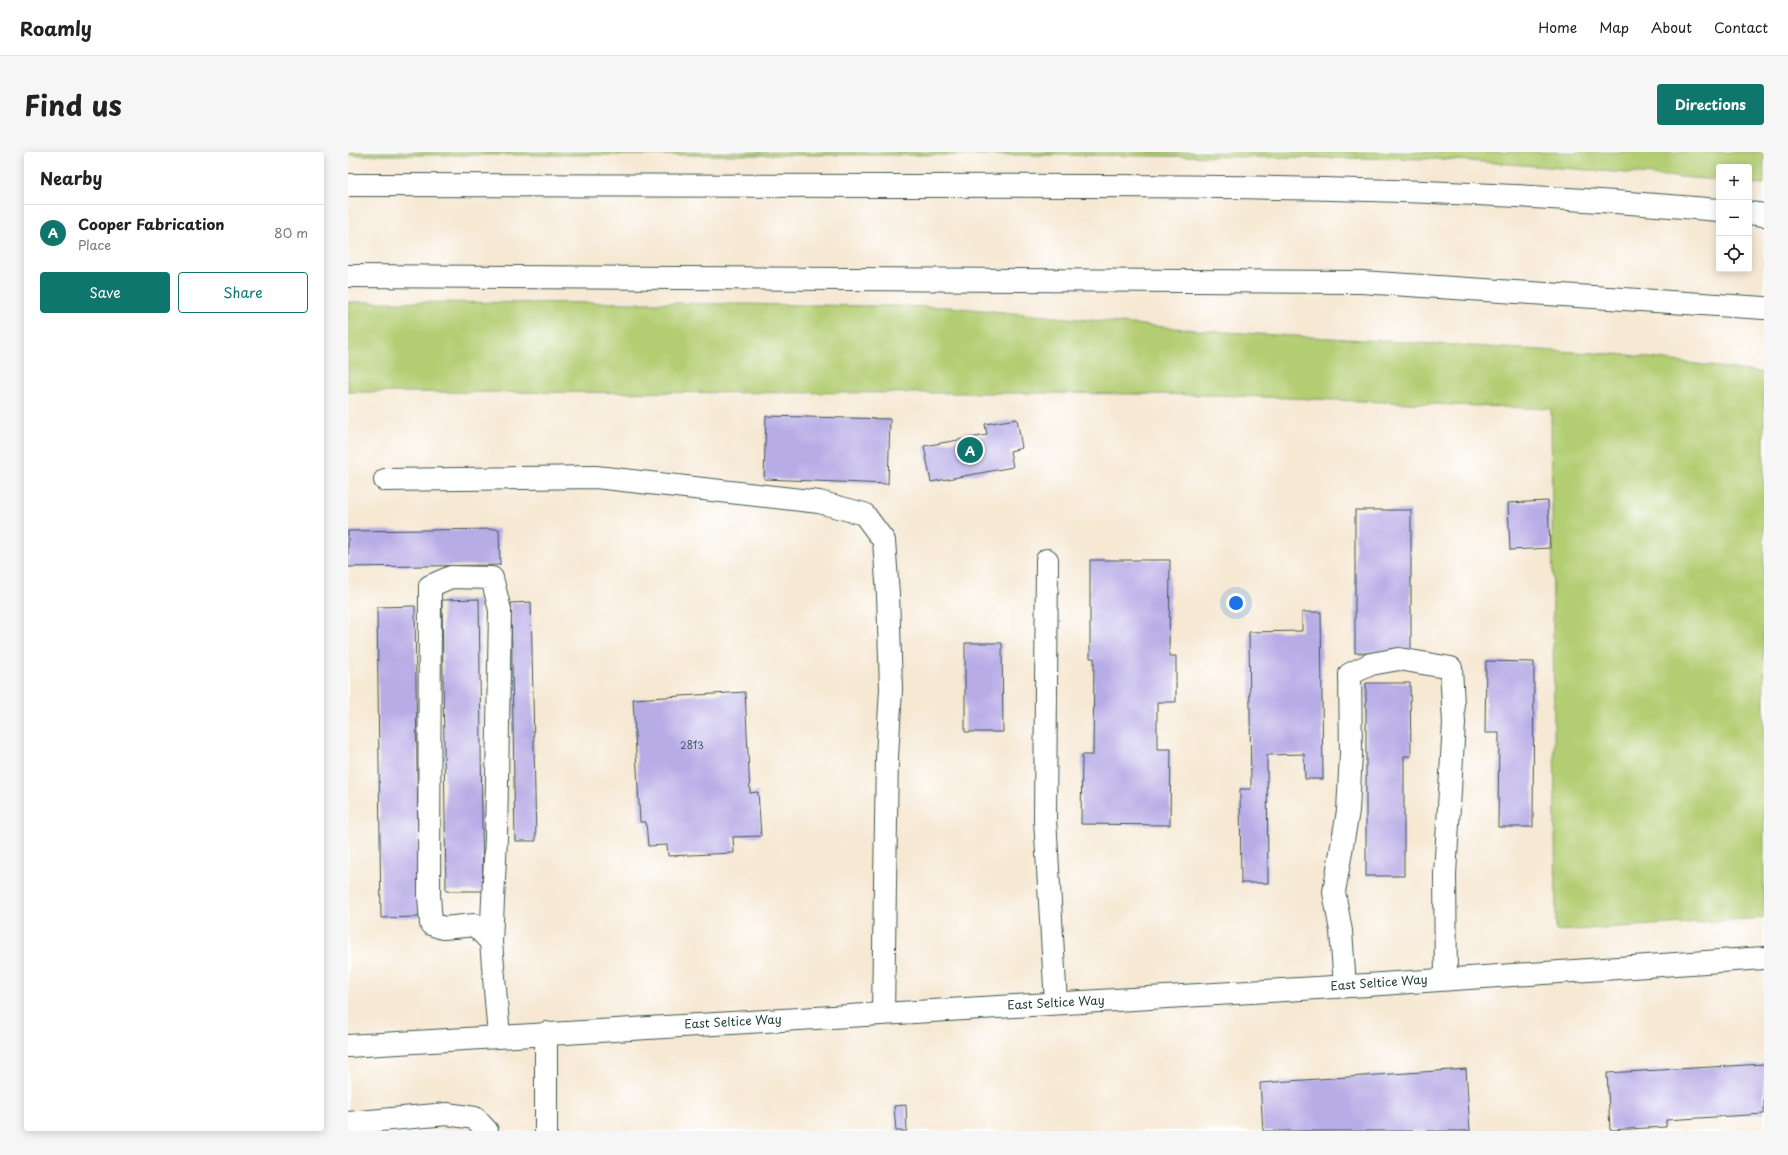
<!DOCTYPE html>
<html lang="en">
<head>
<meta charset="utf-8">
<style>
  body { margin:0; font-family:"Playpen Sans",sans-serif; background:#f6f6f6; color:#222 }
  .controls { position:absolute; right:12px; top:12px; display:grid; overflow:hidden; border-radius:4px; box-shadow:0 2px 10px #0003 }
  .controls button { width:36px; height:36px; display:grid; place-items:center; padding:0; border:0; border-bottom:1px solid #e0e0e0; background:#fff; color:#222; font:20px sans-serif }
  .you { position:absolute; left:888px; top:451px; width:14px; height:14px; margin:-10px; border:3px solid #fff; border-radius:50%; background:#1a73e8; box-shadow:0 0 0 6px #1a73e833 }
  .badge { display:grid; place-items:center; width:26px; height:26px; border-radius:50%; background:#0f766e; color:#fff; font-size:13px; font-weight:700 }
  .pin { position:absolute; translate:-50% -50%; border:2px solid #fff; box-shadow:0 1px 4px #0006 }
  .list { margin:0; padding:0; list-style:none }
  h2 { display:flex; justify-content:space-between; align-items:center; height:52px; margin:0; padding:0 16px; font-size:17px }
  h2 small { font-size:13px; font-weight:400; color:#767676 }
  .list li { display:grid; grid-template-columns:26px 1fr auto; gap:12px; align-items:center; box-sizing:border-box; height:56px; padding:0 16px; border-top:1px solid #e0e0e0 }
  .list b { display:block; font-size:15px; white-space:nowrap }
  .list p { margin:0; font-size:13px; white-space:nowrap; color:#767676 }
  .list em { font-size:13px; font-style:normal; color:#767676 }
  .actions { display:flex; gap:8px; padding:12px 16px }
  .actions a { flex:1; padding:9px 0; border:1px solid #0f766e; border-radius:4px; text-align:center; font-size:14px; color:#0f766e }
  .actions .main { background:#0f766e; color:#fff }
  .icon { flex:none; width:22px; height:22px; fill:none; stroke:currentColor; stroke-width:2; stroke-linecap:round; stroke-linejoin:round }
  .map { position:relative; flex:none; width:1416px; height:979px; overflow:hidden; border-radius:4px }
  header { display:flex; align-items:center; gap:24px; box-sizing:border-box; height:56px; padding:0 20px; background:#fff; border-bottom:1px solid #e0e0e0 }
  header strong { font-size:19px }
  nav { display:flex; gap:22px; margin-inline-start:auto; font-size:14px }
  .intro { display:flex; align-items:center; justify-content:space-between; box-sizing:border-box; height:96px; padding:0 24px }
  h1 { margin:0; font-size:28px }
  .button { padding:10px 18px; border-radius:4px; background:#0f766e; color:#fff; font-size:14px; font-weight:700 }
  main { display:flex; gap:24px; padding:0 24px }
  aside { flex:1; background:#fff; border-radius:4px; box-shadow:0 2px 10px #0003 }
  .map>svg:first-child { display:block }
  .green { fill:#b3cd72; stroke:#698553 }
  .building { fill:#b7ace6 }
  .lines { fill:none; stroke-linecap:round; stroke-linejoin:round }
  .minor-casing { stroke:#3f574c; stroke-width:24 }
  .major-casing { stroke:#3f574c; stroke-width:24 }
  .highway-casing { stroke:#3f574c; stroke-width:24 }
  .minor { stroke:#fff; stroke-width:22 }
  .major { stroke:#fff; stroke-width:22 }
  .highway { stroke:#fff; stroke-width:22 }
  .labels { text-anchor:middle; stroke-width:4; stroke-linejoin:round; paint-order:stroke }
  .number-label { font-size:10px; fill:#455960 }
  .street-label { font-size:12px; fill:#1f3d34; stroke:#fff }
</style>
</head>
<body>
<header>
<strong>Roamly</strong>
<nav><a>Home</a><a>Map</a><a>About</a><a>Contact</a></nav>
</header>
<div class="intro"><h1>Find us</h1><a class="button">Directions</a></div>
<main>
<aside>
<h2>Nearby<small></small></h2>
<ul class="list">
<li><span class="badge">A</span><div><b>Cooper Fabrication</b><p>Place</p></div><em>80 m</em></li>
</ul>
<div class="actions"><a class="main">Save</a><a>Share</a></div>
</aside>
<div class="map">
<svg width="1416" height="979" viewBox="0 0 1416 979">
  <rect width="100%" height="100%" fill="#fff"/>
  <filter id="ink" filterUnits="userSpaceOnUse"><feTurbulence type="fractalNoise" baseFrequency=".025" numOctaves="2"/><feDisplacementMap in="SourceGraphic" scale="8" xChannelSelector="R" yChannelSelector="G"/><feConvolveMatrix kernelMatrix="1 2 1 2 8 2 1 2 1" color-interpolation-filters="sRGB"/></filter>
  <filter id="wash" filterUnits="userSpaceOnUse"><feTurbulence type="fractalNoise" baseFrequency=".012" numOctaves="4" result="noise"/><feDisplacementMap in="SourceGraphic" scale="16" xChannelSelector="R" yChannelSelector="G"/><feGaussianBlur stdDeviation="0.9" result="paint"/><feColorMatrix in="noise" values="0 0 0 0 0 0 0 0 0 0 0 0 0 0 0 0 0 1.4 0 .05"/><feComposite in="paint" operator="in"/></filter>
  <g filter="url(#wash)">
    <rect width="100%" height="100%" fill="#f6e8d3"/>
    <g class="green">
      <path d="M0 0H1416V32L1401 31V15H1371V28L1095 7 711 3H0Z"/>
      <path d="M0 150 319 151 601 155 859 179 1280 203 1416 221V766L1208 779 1203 257 869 243 700 241 0 240Z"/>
    </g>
    <g id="blocks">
      <g class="building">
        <path d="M418 264 542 267 540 332 416 327Z"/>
        <path d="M669 267 674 296 662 299 665 315 583 330 576 294 639 283 637 272Z"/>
        <path d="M1200 349 1202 396 1162 398 1160 351Z"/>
        <rect x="1007" y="358" width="56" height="143"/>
        <path d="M151 377 152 413 0 415V379Z"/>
        <path d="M742 408H822L821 504H828V550H809V597H823L822 673 733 672 734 603H745L746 506H742Z"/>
        <path d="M131 447 135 739H98L94 448Z"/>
        <path d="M183 450 188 689H167L163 451Z"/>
        <path d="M67 454 71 765 33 766 29 455Z"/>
        <path d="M954 460H973L975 627H957L956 602 919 603 920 731H893L892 637H903L901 480 954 479Z"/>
        <path d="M617 491H654L655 580H617Z"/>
        <path d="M1138 509 1186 510 1185 675H1150L1151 581H1137Z"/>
        <path d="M1018 531H1062L1063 604H1056V724H1018Z"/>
        <path d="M397 540 402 641 410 640 413 684 385 685 386 701 320 704 319 693 300 694 298 670H292L285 547Z"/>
        <path d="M1416 912V962L1318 968V975L1262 978 1259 921Z"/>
        <path d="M1118 917 1122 979H915L912 931Z"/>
        <path d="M558 953 559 979H548L546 954Z"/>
      </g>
    </g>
  </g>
  <g filter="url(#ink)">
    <use href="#blocks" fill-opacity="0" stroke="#3f574c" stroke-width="1"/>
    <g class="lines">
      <defs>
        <g id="minor">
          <path d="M37 328 248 325 471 350 516 362 536 389 540 442 543 537 539 605 535 861"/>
          <path d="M699 408 697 667 708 851"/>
          <path d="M143 790 148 686 152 458 144 426 103 425 82 434 81 743 83 772 95 776 127 773 143 790 151 884"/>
          <path d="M997 834 993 779 986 740 1000 659 1003 601 1002 522 1023 512 1051 507 1103 516 1106 571 1097 722 1098 827"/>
          <path d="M198 881V979"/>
          <path d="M0 971 99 962 127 966 139 979"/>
        </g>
        <path id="major" d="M0 894 1019 833 1416 806"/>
        <g id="highway">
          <path d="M0 33C186 34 372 34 558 34 829 33 1101 34 1371 58"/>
          <path d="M1401 61 1416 63"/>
          <path d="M0 124 1013 130 1416 156"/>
        </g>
      </defs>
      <use href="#minor" class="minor-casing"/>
      <use href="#major" class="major-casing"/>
      <use href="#highway" class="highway-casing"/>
      <use href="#minor" class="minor"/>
      <use href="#major" class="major"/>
      <use href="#highway" class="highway"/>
    </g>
  </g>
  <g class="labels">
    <g class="number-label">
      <text x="344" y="597">2813</text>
    </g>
    <g class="street-label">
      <text transform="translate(1031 831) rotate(-4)" y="4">East Seltice Way</text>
      <text transform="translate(708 851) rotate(-3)" y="4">East Seltice Way</text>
      <text transform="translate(385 870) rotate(-3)" y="4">East Seltice Way</text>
    </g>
  </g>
</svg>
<div class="controls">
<button>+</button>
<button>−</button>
<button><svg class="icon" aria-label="locate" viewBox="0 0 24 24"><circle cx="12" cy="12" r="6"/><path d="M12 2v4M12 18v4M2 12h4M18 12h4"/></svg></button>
</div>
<div class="you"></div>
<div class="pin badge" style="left:622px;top:298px">A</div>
</div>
</main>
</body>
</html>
